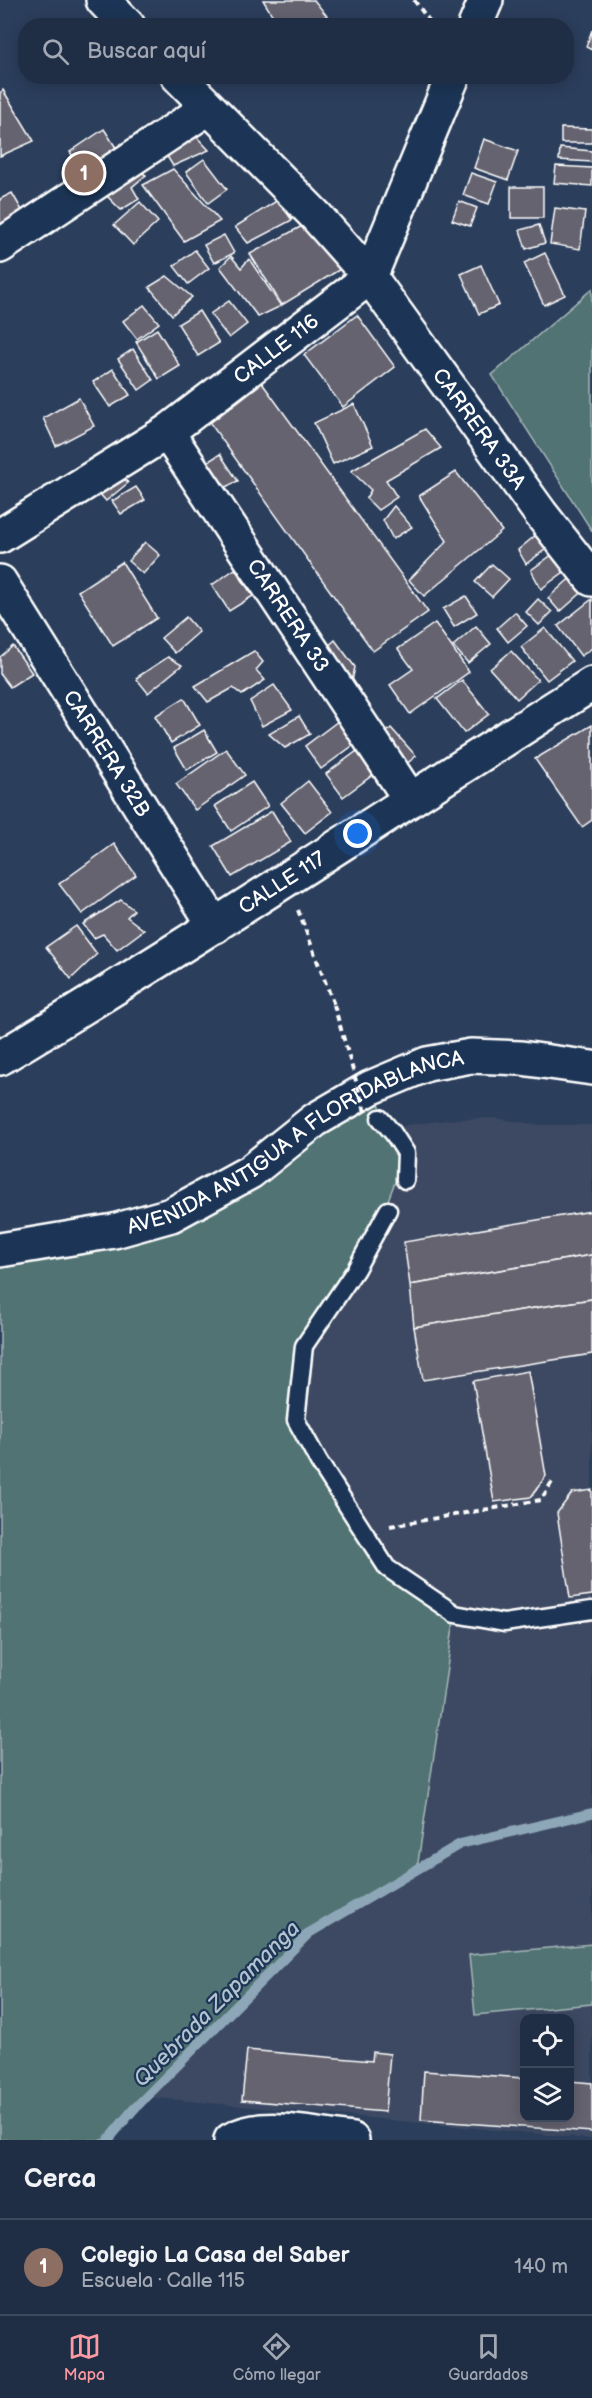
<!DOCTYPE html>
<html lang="es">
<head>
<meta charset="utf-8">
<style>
  body { margin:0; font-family:"Balsamiq Sans",sans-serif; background:#2d3a50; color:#f1f3f6 }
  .controls { position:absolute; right:18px; bottom:18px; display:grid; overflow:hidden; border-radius:12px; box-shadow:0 3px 15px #0003 }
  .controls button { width:54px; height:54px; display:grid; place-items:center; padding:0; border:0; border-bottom:2px solid #3d4a5e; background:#202e45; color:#f1f3f6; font:30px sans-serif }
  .you { position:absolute; left:358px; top:834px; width:21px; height:21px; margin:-15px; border:4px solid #fff; border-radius:50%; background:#1a73e8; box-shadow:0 0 0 9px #1a73e833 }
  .badge { display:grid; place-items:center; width:39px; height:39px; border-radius:50%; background:#ff9aa2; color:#fff; font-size:20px; font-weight:700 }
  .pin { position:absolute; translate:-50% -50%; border:3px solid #fff; box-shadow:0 2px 6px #0006 }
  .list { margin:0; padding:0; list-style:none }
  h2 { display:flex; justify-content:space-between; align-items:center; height:78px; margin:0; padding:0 24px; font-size:26px }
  h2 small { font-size:20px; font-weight:400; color:#a2a8b3 }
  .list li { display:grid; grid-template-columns:39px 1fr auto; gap:18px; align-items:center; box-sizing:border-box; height:96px; padding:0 24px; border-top:2px solid #3d4a5e }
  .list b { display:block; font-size:22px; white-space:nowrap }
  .list p { margin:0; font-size:20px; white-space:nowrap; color:#a2a8b3 }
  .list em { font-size:20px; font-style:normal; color:#a2a8b3 }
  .icon { flex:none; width:33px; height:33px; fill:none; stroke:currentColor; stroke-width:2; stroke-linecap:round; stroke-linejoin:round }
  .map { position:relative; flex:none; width:592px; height:2140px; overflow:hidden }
  .search { position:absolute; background:#202e45; box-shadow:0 3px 15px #0003; left:18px; right:18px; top:18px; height:66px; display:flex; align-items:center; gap:15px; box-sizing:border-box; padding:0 21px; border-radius:24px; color:#a2a8b3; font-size:22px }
  .sheet { height:174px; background:#202e45 }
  nav { display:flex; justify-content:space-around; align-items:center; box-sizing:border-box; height:84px; border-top:2px solid #3d4a5e; background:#202e45; font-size:16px; color:#a2a8b3 }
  nav a { display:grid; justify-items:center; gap:3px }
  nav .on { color:#ff9aa2 }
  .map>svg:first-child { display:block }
  .built { fill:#3c4962; fill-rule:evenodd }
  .green { fill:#517373; stroke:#a8b9b9; stroke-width:1.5 }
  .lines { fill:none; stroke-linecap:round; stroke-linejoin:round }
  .stream { stroke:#8ea7b8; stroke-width:10 }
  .building { fill:#656370; stroke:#fff; stroke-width:1.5 }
  .lane-casing { stroke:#fff; stroke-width:21 }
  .street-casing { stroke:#fff; stroke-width:38 }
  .secondary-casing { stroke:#fff; stroke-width:38 }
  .path { stroke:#fff; stroke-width:4; stroke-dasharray:6 4.5; stroke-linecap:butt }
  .lane { stroke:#1d3557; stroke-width:16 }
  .street { stroke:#1d3557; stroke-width:33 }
  .secondary { stroke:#1d3557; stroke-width:33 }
  .path-bridge { stroke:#fff; stroke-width:4; stroke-dasharray:6 4.5; stroke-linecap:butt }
  .labels { text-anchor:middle; stroke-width:4.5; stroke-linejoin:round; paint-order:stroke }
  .street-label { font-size:21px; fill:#fff; stroke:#1d3557 }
  .water-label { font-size:22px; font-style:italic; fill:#b3c4cf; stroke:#1d3557 }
</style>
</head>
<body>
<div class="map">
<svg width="592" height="2140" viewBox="0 0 592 2140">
  <rect width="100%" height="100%" fill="#2b3e5c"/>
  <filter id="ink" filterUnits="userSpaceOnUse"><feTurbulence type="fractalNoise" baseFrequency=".0167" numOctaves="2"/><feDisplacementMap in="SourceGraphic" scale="12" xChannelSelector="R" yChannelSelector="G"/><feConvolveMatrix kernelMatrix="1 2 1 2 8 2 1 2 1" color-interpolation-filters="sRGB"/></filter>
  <g filter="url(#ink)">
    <path class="built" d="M494 1118 540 1125H592V2139L104 2093 300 1183 406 1125 457 1119ZM524 2018H570V2118H524Z"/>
    <g class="green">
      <path d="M592 289V531L492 375Z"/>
      <path d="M370 1088 406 1153 385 1208 304 1346 296 1420 387 1568 455 1614 417 1869 309 1933 133 2110 108 2140H0V1250L114 1231Z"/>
      <path d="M592 1944V2004L475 2015 469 1955Z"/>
    </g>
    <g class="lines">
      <path class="stream" d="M108 2140 133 2110 309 1933 460 1844 592 1813"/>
    </g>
    <g class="building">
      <path d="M263 0H314L327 16 307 26H279Z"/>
      <path d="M592 30V50L586 47Z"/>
      <path d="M3 90 34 141 0 156V93Z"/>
      <path d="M561 128 592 129V143H561Z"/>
      <path d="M104 129 120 154 82 171 70 152Z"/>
      <path d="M192 132 209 150 173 166 163 150Z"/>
      <path d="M484 139 518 151 508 180 474 168Z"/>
      <path d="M560 148 592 151V162L559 160Z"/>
      <path d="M204 159 227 189 208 203 186 172Z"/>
      <path d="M556 166 592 168V186L554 183Z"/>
      <path d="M133 167 146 175 132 187 139 199 121 210 102 191Z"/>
      <path d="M173 169 220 221 184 241 143 185Z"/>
      <path d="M471 173 497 182 489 204 463 195Z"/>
      <rect x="511" y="187" width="32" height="31"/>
      <path d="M12 193 23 212 0 226V199Z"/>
      <path d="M278 200 292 220 248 243 235 227Z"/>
      <path d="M459 201 477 208 470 226 452 220Z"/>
      <path d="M140 202 158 222 133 245 114 225Z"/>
      <path d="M555 208 585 212 580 249 550 244Z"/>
      <path d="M304 225 342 268 282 305 250 254Z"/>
      <path d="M539 225 545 243 526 249 520 230Z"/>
      <path d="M224 235 234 253 214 263 204 245Z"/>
      <path d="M195 250 209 268 188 284 174 266Z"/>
      <path d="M545 253 565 295 544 305 524 263Z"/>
      <path d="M231 256 241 268 249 259 281 306 258 317 220 267Z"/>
      <path d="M481 265 499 305 479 314 461 274Z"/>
      <path d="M167 276 192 297 172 315 149 287Z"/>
      <path d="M229 301 247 324 229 338 210 314Z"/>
      <path d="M144 305 159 323 137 339 123 321Z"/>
      <path d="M199 311 219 343 198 356 178 324Z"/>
      <path d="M357 315 395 367 343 407 304 355Z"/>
      <path d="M157 329 180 366 159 379 136 342Z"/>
      <path d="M133 349 153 380 139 390 118 359Z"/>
      <path d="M113 369 130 395 110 407 93 382Z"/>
      <path d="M262 383 428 612 373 651 210 423Z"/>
      <path d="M79 398 94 426 56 446 43 418Z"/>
      <path d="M354 404 373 446 333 464 314 423Z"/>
      <path d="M425 429 441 448 386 480 397 497 378 510 366 498 371 490 351 471Z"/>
      <path d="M220 454 238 481 211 494 196 469Z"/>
      <path d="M456 472 502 531 424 596 409 580 447 541 419 496Z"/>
      <path d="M120 473 128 483 106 501 98 492Z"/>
      <path d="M136 487 145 500 121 514 112 501Z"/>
      <path d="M394 506 412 527 393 539 383 520Z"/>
      <path d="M536 535 546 549 526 564 518 550Z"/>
      <path d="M145 542 160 555 143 574 128 561Z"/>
      <path d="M556 552 568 569 541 589 531 570Z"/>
      <path d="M122 562 157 618 113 646 78 591Z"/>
      <path d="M492 564 509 579 492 597 475 582Z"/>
      <path d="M235 569 253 596 229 611 212 585Z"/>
      <path d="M576 573 588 587 560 612 548 598Z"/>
      <path d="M466 596 477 613 454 627 443 609Z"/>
      <path d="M538 599 552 612 539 625 526 612Z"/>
      <path d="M592 599V648L581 656 558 626Z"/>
      <path d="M515 612 527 626 508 642 497 628Z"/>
      <path d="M186 617 199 632 175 653 161 638Z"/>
      <path d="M435 623 469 672 410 714 390 685 413 669 398 649Z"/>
      <path d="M476 626 491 644 468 663 453 646Z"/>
      <path d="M545 628 572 661 547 680 521 647Z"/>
      <path d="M335 640 355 667 349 696 319 654Z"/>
      <path d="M13 646 32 673 10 687 0 674V657Z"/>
      <path d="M254 651 263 662 256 670 265 680 242 695 233 688 208 702 195 686Z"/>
      <path d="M511 651 538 680 517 699 490 669Z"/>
      <path d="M168 657 182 665 148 693 136 678Z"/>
      <path d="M462 680 489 714 464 733 437 699Z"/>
      <path d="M274 685 292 710 262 726 250 701Z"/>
      <path d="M184 698 200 725 171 743 155 716Z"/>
      <path d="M299 716 310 734 285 748 269 734Z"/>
      <path d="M342 718 359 741 321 769 305 746Z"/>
      <path d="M592 725V820L582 827 535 759Z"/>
      <path d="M391 728 416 756 398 771 374 744Z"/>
      <path d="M204 730 217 752 187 770 174 748Z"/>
      <path d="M226 749 245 775 195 810 176 784Z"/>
      <path d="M357 751 374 774 343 797 326 774Z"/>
      <path d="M308 781 332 812 305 833 281 803Z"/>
      <path d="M252 782 268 806 231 831 215 806Z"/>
      <path d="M272 811 291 842 232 877 213 846Z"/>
      <path d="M114 844 136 875 82 914 59 884Z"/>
      <path d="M121 900 134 910 127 917 144 930 117 950 103 934 94 938 83 924Z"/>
      <path d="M76 926 97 954 71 979 46 947Z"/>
      <path d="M592 1211V1255L410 1285 404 1242Z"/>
      <path d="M592 1255V1299L414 1327 410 1285Z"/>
      <path d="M592 1299V1354L423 1380 414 1327Z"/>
      <path d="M528 1371 546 1476 531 1497 494 1502 473 1381Z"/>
      <path d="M592 1490V1595L570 1598 557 1513 572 1493Z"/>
      <path d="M247 2050 372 2061 373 2052 390 2054 385 2112 242 2100Z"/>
      <path d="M424 2071 524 2078V2118H570V2081L592 2083V2132L421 2120Z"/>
    </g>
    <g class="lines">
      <defs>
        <g id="lane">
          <path d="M380 1118 393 1133 406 1153 405 1180"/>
          <path d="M388 1210 356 1269 304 1346 296 1420 319 1462 387 1568 455 1614 504 1623 592 1610"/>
        </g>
        <g id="street">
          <path d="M103 0 128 26"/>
          <path d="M475 26 486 0"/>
          <path id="s1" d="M178 76 316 216 370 277 541 514 592 579"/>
          <path d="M0 246 208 108"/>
          <path id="s2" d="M167 432 410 799"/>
          <path id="s3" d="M0 536 167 432 370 277 453 76"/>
          <path id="s4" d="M0 582 215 926"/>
          <path id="s5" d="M0 1058C200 938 394 809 592 684"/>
          <path d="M231 2140C262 2121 317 2136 352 2140"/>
        </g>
        <g id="secondary">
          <path id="s6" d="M0 1250 114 1231 171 1215 250 1172 315 1120 370 1088 427 1064 471 1056 521 1058 592 1068"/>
        </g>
      </defs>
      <use href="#lane" class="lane-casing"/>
      <use href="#street" class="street-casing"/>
      <use href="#secondary" class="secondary-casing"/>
      <g class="path">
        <path d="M414 0 433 26"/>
        <path d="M298 910 334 1005"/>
        <path d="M390 1526 541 1500 552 1482"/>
      </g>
      <use href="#lane" class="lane"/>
      <use href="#street" class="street"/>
      <use href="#secondary" class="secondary"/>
      <path class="path-bridge" d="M334 1005 365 1112"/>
    </g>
  </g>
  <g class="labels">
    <g class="street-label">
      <text dy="7" stroke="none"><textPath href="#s3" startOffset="334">CALLE 116</textPath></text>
      <text dy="7" stroke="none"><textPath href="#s1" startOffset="465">CARRERA 33A</textPath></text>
      <text dy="7" stroke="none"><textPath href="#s2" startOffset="220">CARRERA 33</textPath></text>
      <text dy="7" stroke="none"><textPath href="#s4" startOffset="202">CARRERA 32B</textPath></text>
      <text dy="7" stroke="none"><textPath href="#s5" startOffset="332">CALLE 117</textPath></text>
      <text dy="7" stroke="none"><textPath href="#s6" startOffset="320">AVENIDA ANTIGUA A FLORIDABLANCA</textPath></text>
    </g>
    <g class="water-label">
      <text transform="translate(216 2003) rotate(-45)" y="8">Quebrada Zapamanga</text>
    </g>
  </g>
</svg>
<div class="controls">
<button><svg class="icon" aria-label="locate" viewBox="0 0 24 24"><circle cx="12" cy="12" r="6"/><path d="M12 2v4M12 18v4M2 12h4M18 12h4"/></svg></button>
<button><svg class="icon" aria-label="layers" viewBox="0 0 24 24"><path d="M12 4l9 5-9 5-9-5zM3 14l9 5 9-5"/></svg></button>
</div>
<div class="you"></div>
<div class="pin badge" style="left:84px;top:173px;background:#8d6e63">1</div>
<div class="search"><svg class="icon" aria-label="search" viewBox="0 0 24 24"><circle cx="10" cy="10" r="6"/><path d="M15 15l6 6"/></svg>Buscar aquí</div>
</div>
<section class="sheet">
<h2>Cerca<small></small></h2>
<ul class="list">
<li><span class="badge" style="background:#8d6e63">1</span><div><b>Colegio La Casa del Saber</b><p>Escuela · Calle 115</p></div><em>140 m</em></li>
</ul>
</section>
<nav>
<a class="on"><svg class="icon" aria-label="map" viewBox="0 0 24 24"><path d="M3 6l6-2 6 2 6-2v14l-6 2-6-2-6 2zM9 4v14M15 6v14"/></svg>Mapa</a>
<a><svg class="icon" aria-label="directions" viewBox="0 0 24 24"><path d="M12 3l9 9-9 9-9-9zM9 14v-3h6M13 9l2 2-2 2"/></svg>Cómo llegar</a>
<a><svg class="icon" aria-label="saved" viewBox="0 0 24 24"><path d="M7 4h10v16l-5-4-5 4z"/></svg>Guardados</a>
</nav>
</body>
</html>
